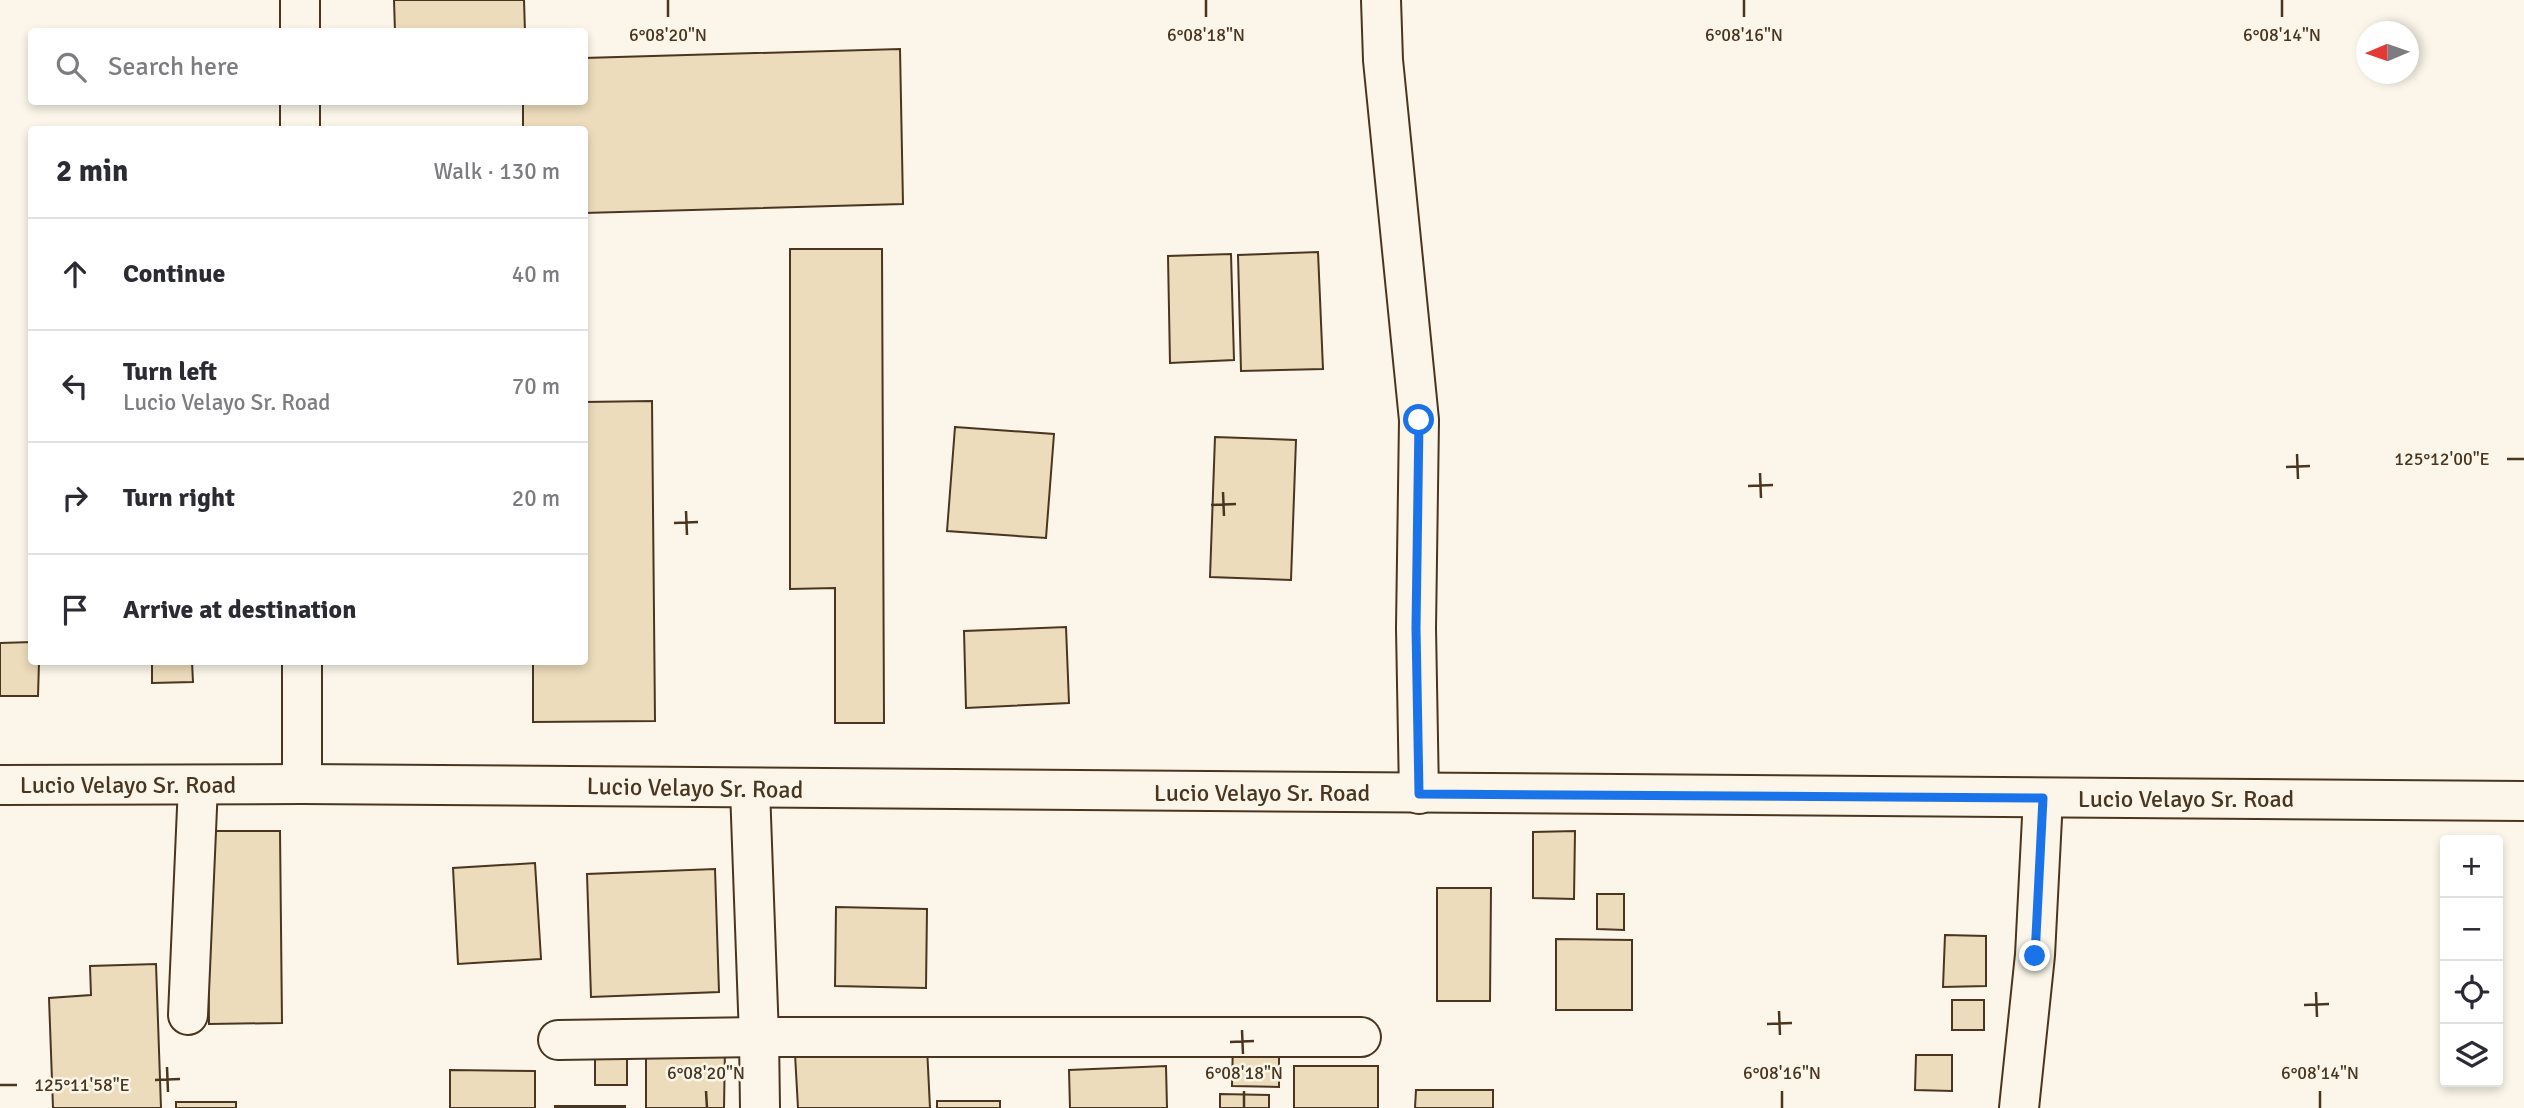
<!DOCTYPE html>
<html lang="en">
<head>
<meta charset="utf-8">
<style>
  body { margin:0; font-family:Signika,sans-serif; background:#f7f7f7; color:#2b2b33 }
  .controls { position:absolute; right:21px; bottom:21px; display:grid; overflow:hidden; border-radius:7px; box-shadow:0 4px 10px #0003 }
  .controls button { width:63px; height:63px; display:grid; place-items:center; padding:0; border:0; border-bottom:2px solid #e1e1e2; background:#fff; color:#2b2b33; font:35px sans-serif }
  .compass { position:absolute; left:2356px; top:21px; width:63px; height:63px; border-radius:50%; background:#fff; box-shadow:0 4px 10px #0003; rotate:268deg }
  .stop { position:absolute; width:21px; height:21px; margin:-16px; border:5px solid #1a73e8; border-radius:50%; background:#fff }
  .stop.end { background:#1a73e8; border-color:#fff; box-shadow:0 2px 7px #0008 }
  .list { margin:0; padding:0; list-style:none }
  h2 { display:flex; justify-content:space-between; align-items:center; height:91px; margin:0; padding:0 28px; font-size:30px }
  h2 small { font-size:23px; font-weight:400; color:#7c7c81 }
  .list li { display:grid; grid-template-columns:46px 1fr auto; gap:21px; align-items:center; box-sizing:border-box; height:112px; padding:0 28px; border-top:2px solid #e1e1e2 }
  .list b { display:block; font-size:26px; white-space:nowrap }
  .list p { margin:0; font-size:23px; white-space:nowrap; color:#7c7c81 }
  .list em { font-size:23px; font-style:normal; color:#7c7c81 }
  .icon { flex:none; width:38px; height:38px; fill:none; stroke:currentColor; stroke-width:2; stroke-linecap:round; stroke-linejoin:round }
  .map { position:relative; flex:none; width:2524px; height:1108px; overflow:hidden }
  .search { position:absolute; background:#fff; box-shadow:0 4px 10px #0003; left:28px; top:28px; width:560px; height:77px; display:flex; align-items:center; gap:18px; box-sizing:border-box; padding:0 24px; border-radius:7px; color:#7c7c81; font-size:26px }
  .panel { position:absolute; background:#fff; box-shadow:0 4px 10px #0003; left:28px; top:126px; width:560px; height:539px; border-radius:7px }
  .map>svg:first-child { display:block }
  .building { fill:#ecdcbc; stroke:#4a3520; stroke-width:2 }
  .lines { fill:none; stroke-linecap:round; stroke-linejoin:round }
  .minor-casing { stroke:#4a3520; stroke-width:42 }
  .major-casing { stroke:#4a3520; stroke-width:42 }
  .minor { stroke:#fbf6e9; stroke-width:38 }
  .major { stroke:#fbf6e9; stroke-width:38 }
  .route { stroke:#1a73e8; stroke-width:9 }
  .ticks { fill:none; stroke:#4a3520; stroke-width:2.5 }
  .labels { text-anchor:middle; stroke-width:5; stroke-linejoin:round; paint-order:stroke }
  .street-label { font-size:24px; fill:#4a3520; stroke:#fbf6e9 }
  .ticks-label { font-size:18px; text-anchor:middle; fill:#4a3520; stroke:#fbf6e9; stroke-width:5; stroke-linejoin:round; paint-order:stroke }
</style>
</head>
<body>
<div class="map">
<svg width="2524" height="1108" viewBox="0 0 2524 1108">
  <rect width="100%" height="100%" fill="#fbf6e9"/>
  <g class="building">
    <path d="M394 0H524L525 32H395Z"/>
    <path d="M900 49 903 204 584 213V130H523V102H584V58Z"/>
    <path d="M790 249H882L884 723H835V588L790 589Z"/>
    <path d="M1318 252 1323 369 1241 371 1238 255Z"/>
    <path d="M1231 254 1234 360 1170 363 1168 256Z"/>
    <path d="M652 401 655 721 533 722V662H584V402Z"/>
    <path d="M955 427 1054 434 1046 538 947 531Z"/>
    <path d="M1215 437 1296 440 1291 580 1210 577Z"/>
    <path d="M1066 627 1069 703 966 708 964 631Z"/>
    <path d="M32 642V662H39L38 696H0V643Z"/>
    <path d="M152 662H192L193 682 152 683Z"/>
    <path d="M207 831H280L282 1023 209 1024Z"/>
    <path d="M1575 831 1574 899 1533 898V832Z"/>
    <path d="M535 863 541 959 458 964 453 868Z"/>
    <path d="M715 869 719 992 591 997 587 874Z"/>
    <path d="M1437 888H1491L1490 1001H1437Z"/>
    <path d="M1597 894H1624V930L1597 929Z"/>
    <path d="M836 907 927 909 926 988 835 986Z"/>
    <path d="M1945 935 1986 936V986L1943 987Z"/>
    <path d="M1556 939 1632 940V1010H1556Z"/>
    <path d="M156 964 161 1108H53L49 998 91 995 90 966Z"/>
    <rect x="1952" y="1000" width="32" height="30"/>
    <path d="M1233 1041H1279V1087L1232 1086Z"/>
    <path d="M646 1046 725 1047 724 1108H646Z"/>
    <path d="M595 1047 627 1048V1085H595Z"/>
    <path d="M927 1047 930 1108H798L795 1054Z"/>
    <path d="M1916 1055H1952V1091L1915 1090Z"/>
    <path d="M1166 1066 1167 1108H1070L1069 1070Z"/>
    <rect x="1294" y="1066" width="84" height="42"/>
    <path d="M450 1070 535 1071V1108H450Z"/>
    <path d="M1416 1090H1493V1108H1415Z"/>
    <path d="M1220 1094 1269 1095V1108H1220Z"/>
    <rect x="937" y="1101" width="63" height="7"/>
    <rect x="176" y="1102" width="60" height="6"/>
    <rect x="555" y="1106" width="70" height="2"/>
  </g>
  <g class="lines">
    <defs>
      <g id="minor">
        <path d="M300 0V32"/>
        <path d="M1381 0 1383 60 1419 420 1416 628 1419 794"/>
        <path d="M300 102V130"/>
        <path d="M302 662V784"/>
        <path d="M750 789 759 1037 760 1108"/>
        <path d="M188 1015 198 785"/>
        <path d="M558 1040 759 1037H1361"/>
        <path d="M2019 1108 2035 955 2043 798"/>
      </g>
      <path id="major" d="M0 785 302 784 2524 801"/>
    </defs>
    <use href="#minor" class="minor-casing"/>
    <use href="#major" class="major-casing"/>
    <use href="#minor" class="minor"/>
    <use href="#major" class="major"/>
  </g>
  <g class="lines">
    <path class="route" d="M1419 420 1416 628 1419 794 2043 798 2035 956"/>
  </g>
  <path class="ticks" d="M668 0V17M1206 0V17M1744 0V17M2282 0V17M2297 454 2298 479M2507 459H2524M2286 467 2310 466M1760 473 1761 498M1748 486 1773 485M1223 492 1224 516M1211 505 1236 504M686 511 687 535M674 523 698 522M2316 992 2317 1017M2304 1005 2329 1004M1779 1011 1780 1035M1767 1024 1792 1023M1242 1030 1243 1054M1230 1042 1254 1041M167 1067 168 1092M155 1080 180 1079M0 1085H17M706 1091 707 1108M1244 1091V1108M1782 1091V1108M2320 1091V1108"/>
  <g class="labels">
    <g class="street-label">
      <text x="128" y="793">Lucio Velayo Sr. Road</text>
      <text transform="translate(695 788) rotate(1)" y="8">Lucio Velayo Sr. Road</text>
      <text x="1262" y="801">Lucio Velayo Sr. Road</text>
      <text x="2186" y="807">Lucio Velayo Sr. Road</text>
    </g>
  </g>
  <g class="ticks-label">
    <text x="668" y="41">6°08'20"N</text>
    <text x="1206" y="41">6°08'18"N</text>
    <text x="1744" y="41">6°08'16"N</text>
    <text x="2282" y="41">6°08'14"N</text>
    <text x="2442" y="465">125°12'00"E</text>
    <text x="706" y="1079">6°08'20"N</text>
    <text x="1244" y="1079">6°08'18"N</text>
    <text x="1782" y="1079">6°08'16"N</text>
    <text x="2320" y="1079">6°08'14"N</text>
    <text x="82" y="1091">125°11'58"E</text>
  </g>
</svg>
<div class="controls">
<button>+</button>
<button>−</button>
<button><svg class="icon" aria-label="locate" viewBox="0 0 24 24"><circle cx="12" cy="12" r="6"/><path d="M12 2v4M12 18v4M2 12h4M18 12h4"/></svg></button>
<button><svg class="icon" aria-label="layers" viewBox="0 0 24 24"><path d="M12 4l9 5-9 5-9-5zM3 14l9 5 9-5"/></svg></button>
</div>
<svg class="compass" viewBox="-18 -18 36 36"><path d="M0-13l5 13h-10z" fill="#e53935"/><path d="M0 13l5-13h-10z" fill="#7c7c81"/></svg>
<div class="stop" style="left:1419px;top:420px"></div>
<div class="stop end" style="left:2035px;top:956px"></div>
<div class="search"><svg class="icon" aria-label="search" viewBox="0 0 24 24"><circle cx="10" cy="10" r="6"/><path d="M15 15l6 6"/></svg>Search here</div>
<section class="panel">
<h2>2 min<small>Walk · 130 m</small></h2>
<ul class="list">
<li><svg class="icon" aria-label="ahead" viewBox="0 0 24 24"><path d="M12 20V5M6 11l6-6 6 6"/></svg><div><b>Continue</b></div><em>40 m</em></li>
<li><svg class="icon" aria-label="left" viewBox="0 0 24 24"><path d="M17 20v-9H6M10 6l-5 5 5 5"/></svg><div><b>Turn left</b><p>Lucio Velayo Sr. Road</p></div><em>70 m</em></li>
<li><svg class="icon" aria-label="right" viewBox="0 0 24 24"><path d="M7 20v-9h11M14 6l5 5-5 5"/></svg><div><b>Turn right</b></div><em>20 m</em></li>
<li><svg class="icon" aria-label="arrive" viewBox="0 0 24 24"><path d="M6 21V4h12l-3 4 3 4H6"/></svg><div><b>Arrive at destination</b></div></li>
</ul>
</section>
</div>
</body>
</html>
